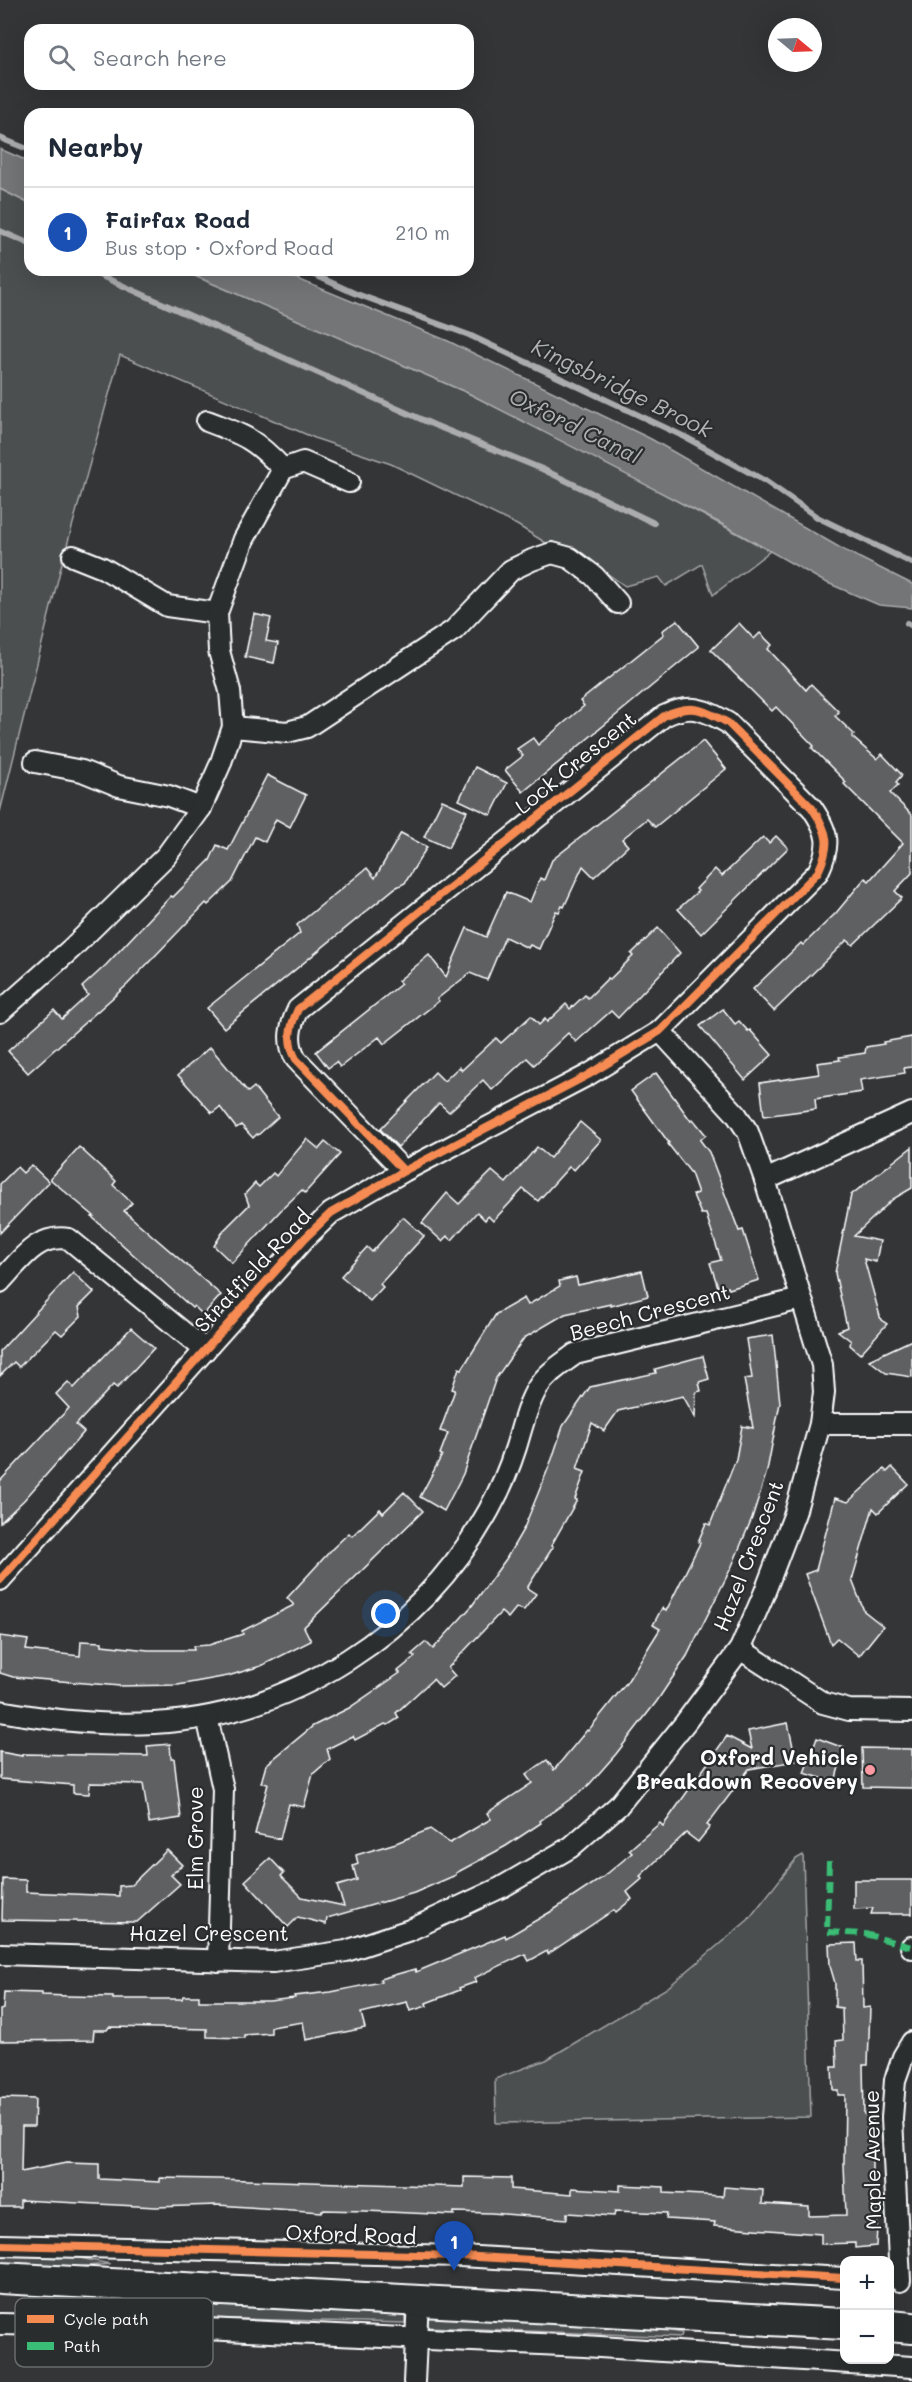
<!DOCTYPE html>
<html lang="en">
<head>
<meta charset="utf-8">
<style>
  body { margin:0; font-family:Mali,sans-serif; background:#f6f6f7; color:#1f2937 }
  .controls { position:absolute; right:18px; bottom:18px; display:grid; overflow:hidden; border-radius:12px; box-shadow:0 6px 24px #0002 }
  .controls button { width:54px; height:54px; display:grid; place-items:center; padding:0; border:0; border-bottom:2px solid #e0e1e3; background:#fff; color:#1f2937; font:30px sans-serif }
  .compass { position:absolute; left:768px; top:18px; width:54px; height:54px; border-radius:50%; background:#fff; box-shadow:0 6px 24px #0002; rotate:109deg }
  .you { position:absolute; left:386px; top:1614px; width:21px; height:21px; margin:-15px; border:4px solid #fff; border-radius:50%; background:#1a73e8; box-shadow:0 0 0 9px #1a73e833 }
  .badge { display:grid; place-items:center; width:39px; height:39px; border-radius:50%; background:#7c3aed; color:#fff; font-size:20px; font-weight:700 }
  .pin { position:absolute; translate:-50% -50px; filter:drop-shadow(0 2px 3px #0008) }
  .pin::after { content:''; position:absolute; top:32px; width:21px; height:18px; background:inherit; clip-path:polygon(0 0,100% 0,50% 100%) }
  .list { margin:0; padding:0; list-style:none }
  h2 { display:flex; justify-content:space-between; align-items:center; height:78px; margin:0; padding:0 24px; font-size:26px }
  h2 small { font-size:20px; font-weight:400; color:#747a83 }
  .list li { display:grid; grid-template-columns:39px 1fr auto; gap:18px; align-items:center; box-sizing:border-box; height:90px; padding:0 24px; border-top:2px solid #e0e1e3 }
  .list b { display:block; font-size:22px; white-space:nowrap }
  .list p { margin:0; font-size:20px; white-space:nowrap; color:#747a83 }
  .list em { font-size:20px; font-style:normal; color:#747a83 }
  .icon { flex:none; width:33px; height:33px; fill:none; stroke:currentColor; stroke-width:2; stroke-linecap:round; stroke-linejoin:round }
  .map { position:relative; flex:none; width:912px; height:2382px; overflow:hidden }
  .search { position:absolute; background:#fff; box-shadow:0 6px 24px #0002; left:24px; top:24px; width:450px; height:66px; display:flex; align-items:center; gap:15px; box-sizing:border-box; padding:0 21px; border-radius:18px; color:#747a83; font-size:22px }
  .panel { position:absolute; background:#fff; box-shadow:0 6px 24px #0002; left:24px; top:108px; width:450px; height:168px; border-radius:18px }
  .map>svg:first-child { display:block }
  .green { fill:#4c4f50; stroke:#a6a7a8; stroke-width:1.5 }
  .water { fill:#737576; stroke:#abacad; stroke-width:1.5 }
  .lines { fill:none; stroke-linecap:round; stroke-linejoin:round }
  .stream { stroke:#abacad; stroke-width:6 }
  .building { fill:#5f6162; stroke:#fff; stroke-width:1.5 }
  .street-casing { stroke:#fff; stroke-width:24 }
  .primary-casing { stroke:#fff; stroke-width:34 }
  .street { stroke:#2a2d2e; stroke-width:20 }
  .primary { stroke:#2a2d2e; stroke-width:30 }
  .quiet { stroke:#3abd76; stroke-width:6; stroke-dasharray:12 6; stroke-linecap:butt }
  .cycleway-casing { stroke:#2a2d2e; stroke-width:11 }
  .cycleway { stroke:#f68b52; stroke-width:8 }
  .poi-dot { fill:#ff9aa2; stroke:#2a2d2e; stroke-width:2 }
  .labels { text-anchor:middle; stroke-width:4.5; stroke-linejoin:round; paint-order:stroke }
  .street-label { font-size:21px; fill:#fff; stroke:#2a2d2e }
  .poi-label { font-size:21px; font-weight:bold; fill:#fff; stroke:#2a2d2e; text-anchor:end }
  .water-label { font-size:22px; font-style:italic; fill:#b2b3b4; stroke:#2a2d2e }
  .key { fill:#2a2d2e; stroke:#6a6c6d; stroke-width:1.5 }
  .key-label { font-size:16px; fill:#fff }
</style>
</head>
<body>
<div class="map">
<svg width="912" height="2382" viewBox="0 0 912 2382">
  <rect width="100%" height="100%" fill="#333536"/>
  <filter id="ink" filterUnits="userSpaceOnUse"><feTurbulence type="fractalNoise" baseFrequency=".0167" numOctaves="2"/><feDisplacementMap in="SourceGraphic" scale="12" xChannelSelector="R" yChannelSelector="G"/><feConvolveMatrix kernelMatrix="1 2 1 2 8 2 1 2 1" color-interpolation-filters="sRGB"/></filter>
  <g filter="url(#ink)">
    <g class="green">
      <path d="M0 189 30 204V270H181L468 393 612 466 770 551 713 595 702 564 666 586 659 577 625 586 581 555 546 543 517 525 391 464 317 439 120 355 62 563 0 812Z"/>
      <path d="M803 1855 811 2117 496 2123 495 2079 546 2060 667 1988 748 1920 796 1859Z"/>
      <path d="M0 2252H23L28 2256 60 2258 65 2255 110 2264 63 2268 0 2266Z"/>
      <path d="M157 2304 405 2310V2323L157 2317Z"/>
      <path d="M424 2310 498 2314 668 2330 682 2333 681 2337 427 2327Z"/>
    </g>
    <g class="water">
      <path d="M0 149 30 162V204L0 189Z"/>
      <path d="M181 270H276L448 341 651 439 844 550 912 584V608L879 605 823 581 720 523 468 393Z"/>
    </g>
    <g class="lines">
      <g class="stream">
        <path d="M0 138 30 150"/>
        <path d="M0 231 30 244"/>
        <path d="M88 270 434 425 542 469 654 523"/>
        <path d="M304 270 354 293 469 335 687 438 765 481 817 517 912 563"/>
        <path d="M907 623 912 626"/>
      </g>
    </g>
    <g class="building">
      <path d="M254 614 271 618 266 641 278 643 274 663 245 657Z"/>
      <path d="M677 620 699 647 523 792 505 770 523 756 517 749 533 738 538 745 584 706 580 701 664 634 662 631Z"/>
      <path d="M739 623 754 639 760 633 772 645 768 649 806 690 811 684 839 712 835 716 854 734 852 737 877 759 882 754 902 775 896 782 898 785 890 793 912 815V873L895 891 902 898 853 945 847 940 774 1011 753 989 801 943 803 945 836 913 865 878 869 881 903 843 844 784 846 782 812 748 814 746 776 707 772 711 711 650Z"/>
      <path d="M703 741 726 769 655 827 647 819 622 839 628 846 594 877 583 866 564 907 562 906 559 912 556 911 539 949 530 945 528 948 505 937 487 980 470 973 437 999 439 1001 384 1044 379 1037 340 1067 336 1062 328 1068 316 1052 401 984 398 981 429 955 446 977 467 928 486 937 506 892 530 902 540 878 544 880 552 860Z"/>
      <path d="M475 767 507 783 491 815 459 800Z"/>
      <path d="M267 775 306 795 290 827 276 819 265 842 255 837 232 882 208 905 206 903 127 985 28 1073 8 1051 54 1010 62 1019 88 995 82 987 106 965 171 896 173 897 210 860 217 845 228 850Z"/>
      <path d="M442 800 467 811 448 848 424 837Z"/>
      <path d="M401 833 427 847 405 883 395 888 224 1028 207 1008 300 933 297 925 367 868 375 878Z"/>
      <path d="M776 836 788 848 701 934 678 909 698 891 696 889 715 869 722 876 763 837 769 843Z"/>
      <path d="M658 928 680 953 618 1018 611 1011 576 1042 568 1033 534 1065 527 1058 492 1090 483 1080 449 1112 439 1103 398 1147 380 1129 435 1072 444 1081 459 1067 462 1070 496 1038 501 1043 531 1016 539 1025 545 1019 547 1022 566 1004 570 1009 585 995 588 998 608 978 610 979 633 956 631 954Z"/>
      <path d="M723 1009 735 1024 739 1021 748 1031 750 1030 772 1055 745 1080 700 1026Z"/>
      <path d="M912 1037V1067L904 1068 905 1073 860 1080 862 1092 815 1099 816 1109 764 1116 760 1083 819 1074 817 1063 840 1060 839 1057 865 1053 866 1047 884 1044 883 1042Z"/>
      <path d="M210 1047 248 1092 254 1087 278 1117 258 1135 257 1134 253 1138 241 1125 236 1128 220 1107 212 1113 178 1075Z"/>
      <path d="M656 1073 691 1121 693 1119 706 1135 700 1140 709 1152 739 1231 743 1230 759 1280 729 1289 728 1287 719 1290 710 1263 721 1260 706 1214H701L693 1195 698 1193 691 1173 668 1144 669 1143 631 1091Z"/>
      <path d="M580 1122 601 1140 574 1170 569 1167 538 1201 523 1189 493 1221 488 1216 485 1220 477 1212 452 1240 447 1236 442 1241 422 1223 447 1193 459 1204 492 1171 506 1183 537 1147 550 1158Z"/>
      <path d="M307 1139 319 1149 325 1142 340 1154 305 1193 302 1190 282 1209 232 1263 214 1246 224 1230 249 1205 245 1194 255 1183 259 1187 273 1173 276 1176Z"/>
      <path d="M79 1147 116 1181 113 1185 132 1203 124 1211 221 1295 203 1315 194 1306 192 1308 92 1217 94 1216 50 1179Z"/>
      <path d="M912 1147V1188L893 1199 854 1236 880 1241 876 1262 864 1259 881 1320 887 1324 860 1354 850 1345 851 1341 838 1331 847 1327 835 1273 851 1195Z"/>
      <path d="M31 1165 49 1182 0 1233V1184L17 1167 23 1173Z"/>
      <path d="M403 1217 424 1236 380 1284 383 1287 370 1301 341 1276 367 1247 372 1252Z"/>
      <path d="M642 1271 648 1296 611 1306V1304L565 1314 524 1338 496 1378 463 1474 444 1511 420 1497 442 1455 440 1454 448 1433 440 1431 455 1390 452 1389 459 1368 462 1369 496 1314 524 1298 528 1305 560 1286 559 1281 576 1277 578 1285Z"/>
      <path d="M73 1272 94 1292 79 1307 81 1316 62 1335 56 1330 19 1367 14 1362 0 1376V1351Z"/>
      <path d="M131 1328 154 1348 117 1388 113 1385 76 1425 84 1432 24 1500 0 1523V1481L69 1408 56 1394 68 1382 74 1388Z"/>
      <path d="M773 1335 780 1403 767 1471 752 1518 732 1566 687 1656 657 1701 616 1754 587 1787 540 1821 541 1823 506 1846 456 1873V1875L414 1893 327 1918 326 1924 298 1917 288 1927 245 1881 270 1858 284 1873 281 1876 302 1897 344 1906 337 1886 357 1880 353 1866 358 1864 356 1855 396 1843 430 1829 450 1843 491 1819 487 1813 532 1783 526 1775 538 1766 547 1760 554 1770 587 1730 588 1731 627 1682 660 1629 653 1625 662 1608 666 1611 700 1543 698 1542 706 1523 710 1525 736 1459 742 1426 753 1428 744 1379 752 1378 746 1339Z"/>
      <path d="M912 1340V1377L886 1373 869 1360Z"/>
      <path d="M703 1356 709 1379 699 1382 701 1391 696 1392 695 1417 683 1396 618 1411 604 1431 592 1423 577 1469 585 1472 575 1499 577 1500 551 1546 553 1547 527 1588 536 1594 524 1610 516 1608 508 1618 501 1612 448 1668 455 1676 441 1688 433 1679 396 1713 399 1718 388 1725 385 1724 355 1740 353 1736 327 1749 330 1759 313 1774 304 1807 289 1804 280 1839 255 1834 268 1784 261 1783 266 1765 313 1726 349 1708 400 1673 398 1671 415 1657 412 1654 426 1642 433 1649 471 1607 506 1559 524 1528 552 1459 563 1426 590 1387 656 1373 655 1369Z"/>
      <path d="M892 1467 908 1484 878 1513 873 1508 852 1580 864 1611 883 1626 859 1656 837 1638 831 1644 805 1574 816 1570 835 1498 848 1502 884 1469 887 1472Z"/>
      <path d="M404 1492 423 1511 304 1627 311 1641 261 1666 228 1676 178 1685 120 1686 13 1677 0 1673V1636L28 1640 26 1650 80 1656 81 1641 102 1642V1645L148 1650H194L193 1646 209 1645 243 1634 242 1631 294 1605 287 1598 333 1548 349 1533 352 1536 380 1509 383 1513Z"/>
      <path d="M788 1723 796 1761 749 1769 707 1825 710 1827 698 1842 686 1833 640 1876 642 1879 627 1892 632 1899 616 1912 614 1910 548 1954 547 1951 529 1961 525 1954 474 1978 476 1982 459 1988 460 1990 426 2003 427 2006 410 2011 407 2002 361 2013 365 2028 306 2040 303 2022 271 2027V2033L244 2035V2038L207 2037V2029L109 2027 107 2030H94L93 2040 0 2041V2010L3 2009 4 1992 42 1993V1995L68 1996 113 1997V1999H182L183 1996H199V2001H269L295 1998 294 1996 331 1992 381 1982 380 1979 415 1969 416 1972 505 1935 506 1938 552 1911 602 1878 632 1853 629 1850 660 1823 663 1826 727 1736 752 1749 748 1731Z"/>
      <path d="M817 1738 844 1748 835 1782 804 1773Z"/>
      <path d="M170 1744 171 1758H174L181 1818 149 1823 143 1784 90 1783 89 1794 73 1793V1785L0 1779V1752L22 1756V1754L148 1756 147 1746Z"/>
      <path d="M862 1748 912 1749V1788L863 1787Z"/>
      <path d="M167 1850 182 1865 171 1875 180 1884 137 1922 2 1920 3 1879 26 1880V1892L119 1896V1886L131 1885Z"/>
      <path d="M854 1880H912V1914H871L873 1908 854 1909Z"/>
      <path d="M856 1943 857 1961H862L863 2008 870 2007 868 2065H863L864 2114H872V2209H878L876 2246 855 2248V2243L821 2244V2234L714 2226 715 2222 666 2219 667 2213 615 2211 614 2216 567 2213V2219L491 2213 454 2212V2215L365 2211 322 2210V2212L217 2205 156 2207 20 2200V2207H0V2098L35 2099 34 2126H22L21 2172 66 2163 99 2164V2179L160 2182V2178L218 2179 464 2187V2177L511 2178V2189L572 2194V2188L620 2191V2185L664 2187V2193L723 2196 724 2187 763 2190 762 2204 809 2207V2216L846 2215 844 2165 845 2095H838V2090H833L832 2067H837L836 2041 843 2040 842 2008 835 2007V1983L830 1966 829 1944Z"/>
    </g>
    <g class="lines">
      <defs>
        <g id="street">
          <path d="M207 421C244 435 255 439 283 469"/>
          <path d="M73 556 103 568 167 606 217 613"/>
          <path d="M233 727 287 732 307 727 454 630 511 570 532 560 552 553 570 558 594 576 618 603"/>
          <path d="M35 762 82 771 119 786 169 796 201 808"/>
          <path d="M0 1012 71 949 166 856 201 808 220 765 233 727 230 691 219 651 217 613 244 539 283 469 303 462 349 482"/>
          <path d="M765 1180 912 1113"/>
          <path d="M0 1282C20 1261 37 1233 69 1239L205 1350"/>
          <path d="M820 1424H912"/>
          <path d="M0 1580 305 1238 331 1213 404 1171 588 1075 660 1031 818 872C831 845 829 833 812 808L728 723C703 709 691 703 664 716L298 1009C290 1026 286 1041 296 1059L404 1171"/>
          <path d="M740 1649 823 1703 849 1710 912 1711"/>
          <path d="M0 1711C50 1720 104 1726 154 1723 294 1715 421 1632 489 1510 500 1490 509 1469 516 1447 522 1428 527 1404 538 1387 547 1373 562 1364 575 1354L801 1299"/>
          <path d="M207 1717 223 1789 218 1961"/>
          <path d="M911 1947 912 1948"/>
          <path d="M0 1954 273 1962 346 1951 410 1930 502 1887 571 1847 618 1806 685 1723 740 1649 764 1594 795 1513 820 1424 824 1392 822 1365 765 1180 748 1132 736 1114 660 1031"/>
          <path d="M0 2245 460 2256 844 2278"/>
          <path d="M900 2281 892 2118 895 2080 903 2057 912 2042"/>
          <path d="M0 2324 182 2328 584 2346 912 2367"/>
          <path d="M414 2382 418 2299"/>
        </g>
        <g id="primary">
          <path d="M0 2278 844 2324"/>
          <path d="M890 2326 912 2328"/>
        </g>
      </defs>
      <use href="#street" class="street-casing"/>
      <use href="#primary" class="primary-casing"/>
      <use href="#street" class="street"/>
      <use href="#primary" class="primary"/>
      <path class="quiet" d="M829 1861 827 1932 865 1934 911 1947"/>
      <defs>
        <g id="cycleway">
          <path d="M0 1580 305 1238 331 1213 404 1171 588 1075 660 1031 818 872C831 845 829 833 812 808L728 723C703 709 691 703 664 716L298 1009C290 1026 286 1041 296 1059L404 1171"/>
          <path d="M0 2245 460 2256 844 2278"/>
        </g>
      </defs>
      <use href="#cycleway" class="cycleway-casing"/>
      <use href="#cycleway" class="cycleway"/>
    </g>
  </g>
  <circle class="poi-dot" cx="870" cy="1770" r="6"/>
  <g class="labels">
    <g class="street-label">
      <text transform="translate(576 763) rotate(-39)" y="7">Lock Crescent</text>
      <text transform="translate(253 1271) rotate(-47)" y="7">Stratfield Road</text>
      <text transform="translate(650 1313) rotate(-15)" y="7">Beech Crescent</text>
      <text transform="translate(749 1556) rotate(-69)" y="7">Hazel Crescent</text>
      <text transform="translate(196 1838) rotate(-90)" y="7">Elm Grove</text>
      <text x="209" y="1941">Hazel Crescent</text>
      <text transform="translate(873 2160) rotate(-91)" y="7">Maple Avenue</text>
      <text transform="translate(351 2235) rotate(2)" y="7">Oxford Road</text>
    </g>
    <g class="poi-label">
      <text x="858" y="1765">Oxford Vehicle<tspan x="858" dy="24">Breakdown Recovery</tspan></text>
    </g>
    <g class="water-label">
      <text transform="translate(622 388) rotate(26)" y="8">Kingsbridge Brook</text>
      <text transform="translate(575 426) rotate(26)" y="8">Oxford Canal</text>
    </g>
  </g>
  <rect x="15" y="2298" width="198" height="69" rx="9" class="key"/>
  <rect x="27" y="2315" width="27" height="8" fill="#f68b52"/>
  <rect x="27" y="2342" width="27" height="8" fill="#3abd76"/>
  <g class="key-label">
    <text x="64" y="2325">Cycle path</text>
    <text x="64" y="2352">Path</text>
  </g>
</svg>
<div class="controls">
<button>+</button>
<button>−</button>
</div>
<svg class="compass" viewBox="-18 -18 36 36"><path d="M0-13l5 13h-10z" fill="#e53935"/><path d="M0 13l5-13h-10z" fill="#747a83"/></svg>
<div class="you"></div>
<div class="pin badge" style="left:454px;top:2271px;background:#1a4fb4">1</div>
<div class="search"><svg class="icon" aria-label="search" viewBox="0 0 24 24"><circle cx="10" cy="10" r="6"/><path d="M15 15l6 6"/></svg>Search here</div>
<section class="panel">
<h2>Nearby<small></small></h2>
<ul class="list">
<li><span class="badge" style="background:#1a4fb4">1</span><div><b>Fairfax Road</b><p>Bus stop · Oxford Road</p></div><em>210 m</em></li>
</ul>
</section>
</div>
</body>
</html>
